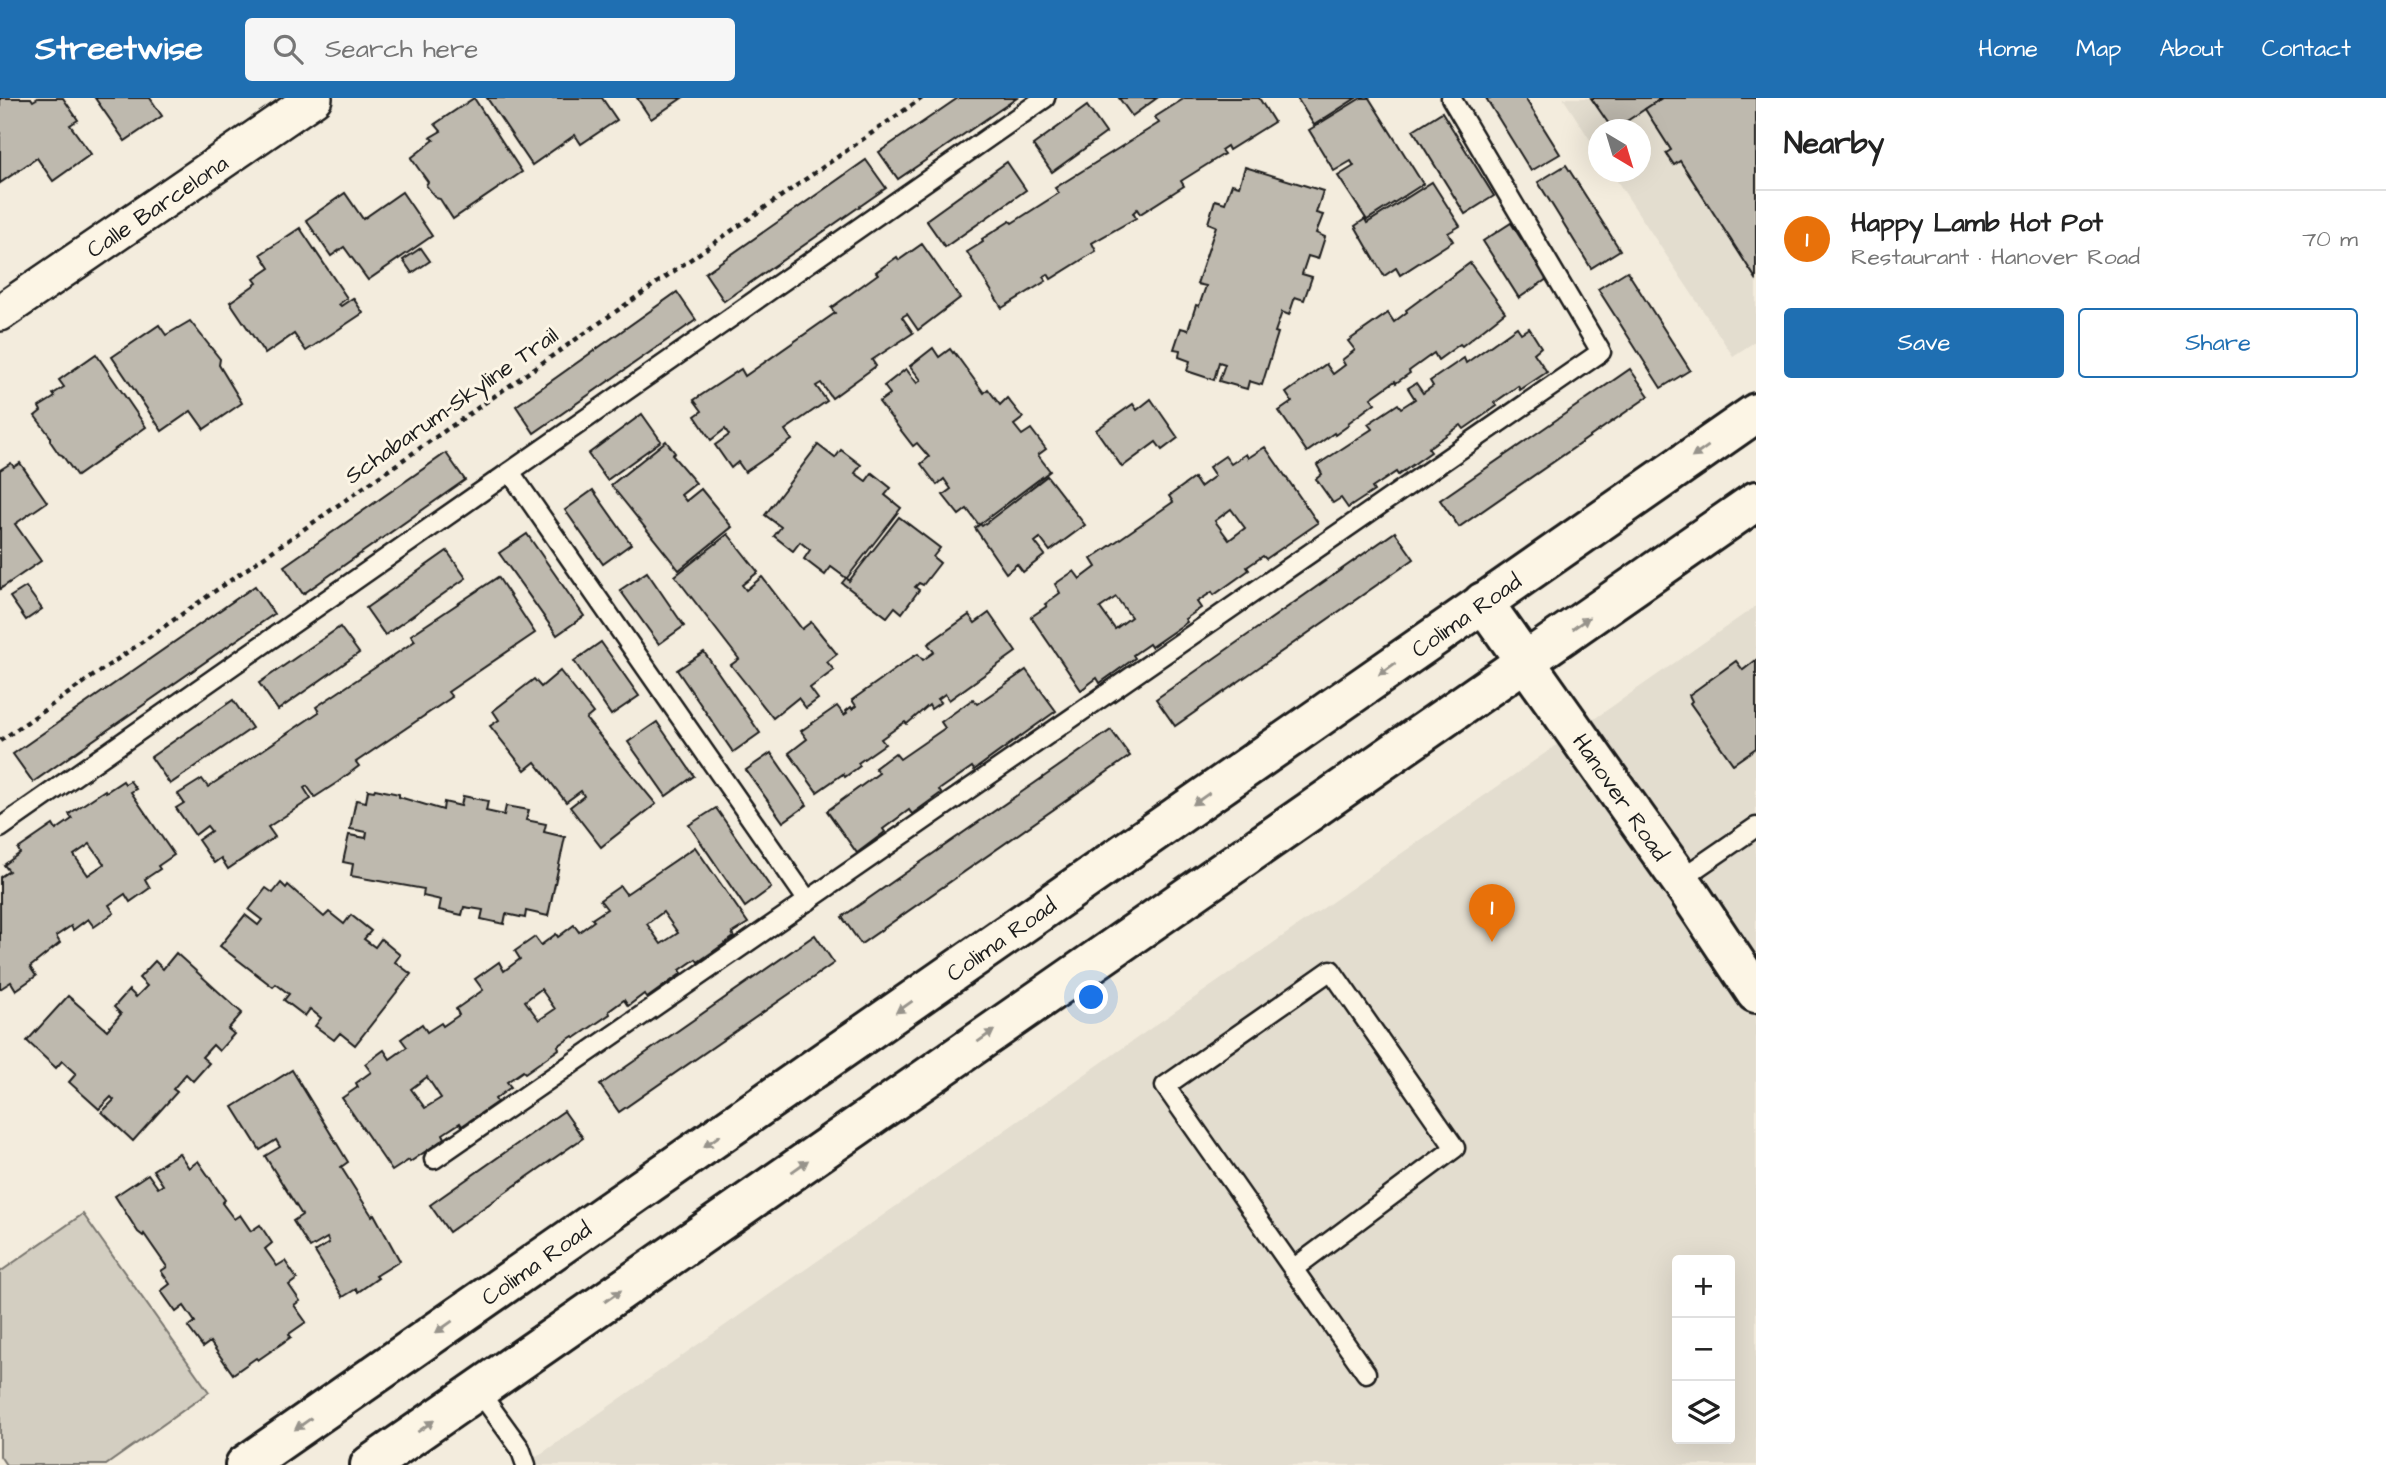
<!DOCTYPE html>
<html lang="en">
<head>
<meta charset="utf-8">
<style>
  body { margin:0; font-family:"Architects Daughter",sans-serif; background:#f6f6f6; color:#222 }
  .controls { position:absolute; right:21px; bottom:21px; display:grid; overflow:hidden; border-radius:7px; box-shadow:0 7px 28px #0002 }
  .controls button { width:63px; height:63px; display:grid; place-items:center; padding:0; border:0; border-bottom:2px solid #e0e0e0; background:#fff; color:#222; font:35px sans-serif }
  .compass { position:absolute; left:1588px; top:21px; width:63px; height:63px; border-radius:50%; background:#fff; box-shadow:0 7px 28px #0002; rotate:142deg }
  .you { position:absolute; left:1092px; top:900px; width:24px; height:24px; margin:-18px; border:5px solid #fff; border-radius:50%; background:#1a73e8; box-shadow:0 0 0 10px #1a73e833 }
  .badge { display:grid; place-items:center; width:46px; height:46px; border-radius:50%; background:#1f6fb2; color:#fff; font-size:23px; font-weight:700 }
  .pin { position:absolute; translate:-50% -58px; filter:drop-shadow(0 2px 4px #0008) }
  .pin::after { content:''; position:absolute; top:37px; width:24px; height:21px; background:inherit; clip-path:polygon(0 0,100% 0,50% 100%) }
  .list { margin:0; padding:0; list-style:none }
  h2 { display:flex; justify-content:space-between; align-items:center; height:91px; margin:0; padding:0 28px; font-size:30px }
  h2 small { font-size:23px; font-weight:400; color:#767676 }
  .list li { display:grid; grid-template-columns:46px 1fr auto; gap:21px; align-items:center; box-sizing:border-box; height:98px; padding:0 28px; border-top:2px solid #e0e0e0 }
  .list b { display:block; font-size:26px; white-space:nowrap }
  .list p { margin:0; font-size:23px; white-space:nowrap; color:#767676 }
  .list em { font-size:23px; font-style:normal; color:#767676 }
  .actions { display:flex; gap:14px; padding:21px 28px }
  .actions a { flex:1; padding:16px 0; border:2px solid #1f6fb2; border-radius:7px; text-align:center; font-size:24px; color:#1f6fb2 }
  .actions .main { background:#1f6fb2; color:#fff }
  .icon { flex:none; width:38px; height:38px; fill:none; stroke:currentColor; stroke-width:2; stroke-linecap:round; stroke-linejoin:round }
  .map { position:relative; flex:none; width:1756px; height:1367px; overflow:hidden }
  header { display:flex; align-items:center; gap:42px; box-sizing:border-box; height:98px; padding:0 35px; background:#1f6fb2; color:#fff }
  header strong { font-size:33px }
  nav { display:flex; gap:38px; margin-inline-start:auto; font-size:24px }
  .search { width:490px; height:63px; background:#f6f6f6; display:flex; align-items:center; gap:18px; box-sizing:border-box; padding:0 24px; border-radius:7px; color:#767676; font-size:26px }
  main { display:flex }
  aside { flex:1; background:#fff }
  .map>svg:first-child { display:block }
  .built { fill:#e3ddcf; fill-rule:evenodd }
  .green { fill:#d3cec1; stroke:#78756e; stroke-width:2 }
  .building { fill:#beb9ae; stroke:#1c1c1c; stroke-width:2; fill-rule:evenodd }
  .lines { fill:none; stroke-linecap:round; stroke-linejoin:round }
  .lane-casing { stroke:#1c1c1c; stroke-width:23 }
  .street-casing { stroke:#1c1c1c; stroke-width:40 }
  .secondary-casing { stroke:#1c1c1c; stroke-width:44 }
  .primary-casing { stroke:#1c1c1c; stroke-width:44 }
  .path { stroke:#1c1c1c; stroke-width:4.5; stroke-dasharray:5 5; stroke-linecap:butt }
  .lane { stroke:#fcf5e5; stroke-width:18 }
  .street { stroke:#fcf5e5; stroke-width:35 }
  .secondary { stroke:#fcf5e5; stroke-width:38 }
  .primary { stroke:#fcf5e5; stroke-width:38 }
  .oneway { fill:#97938b }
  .labels { text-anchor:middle; stroke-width:6; stroke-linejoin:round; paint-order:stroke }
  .street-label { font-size:23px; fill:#1c1c1c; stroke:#fcf5e5 }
</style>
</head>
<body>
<header>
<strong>Streetwise</strong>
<div class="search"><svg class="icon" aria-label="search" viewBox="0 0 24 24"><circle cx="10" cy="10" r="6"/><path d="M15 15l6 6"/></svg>Search here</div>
<nav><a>Home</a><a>Map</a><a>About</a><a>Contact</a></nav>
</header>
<main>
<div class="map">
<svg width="1756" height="1367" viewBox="0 0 1756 1367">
  <rect width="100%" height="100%" fill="#f3ecdd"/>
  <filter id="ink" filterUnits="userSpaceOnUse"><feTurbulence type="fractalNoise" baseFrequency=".0143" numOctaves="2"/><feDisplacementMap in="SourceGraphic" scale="14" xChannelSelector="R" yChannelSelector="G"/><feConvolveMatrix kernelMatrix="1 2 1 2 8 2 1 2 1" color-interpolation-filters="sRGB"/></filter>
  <g filter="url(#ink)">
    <g class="built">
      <path d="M1563 0H1756V243L1733 258 1611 74H1640V32H1598V54Z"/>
      <path d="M1756 508V1367H525ZM1677 1162H1730V1341H1677Z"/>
    </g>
    <path class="green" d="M83 1116 209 1294 106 1367H6L0 1358V1174Z"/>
    <g class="building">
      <path d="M0 0H31L33 3 38 0H63L78 22 70 27 91 56 53 83 37 60 0 85Z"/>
      <path d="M95 0H150L162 18 125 43Z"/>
      <path d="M474 0 522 74 453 121 440 101 436 100 426 87 428 84 411 60 434 42 431 39 441 33 435 26Z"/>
      <path d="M487 0H602L617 22 581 46 575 37 532 67Z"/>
      <path d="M637 0H682L651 21Z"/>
      <path d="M958 0H1017L898 81 879 54Z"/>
      <path d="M1119 0H1157L1132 18Z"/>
      <path d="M1185 0H1259L1274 24 1229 52 1227 48 1221 52 1224 56 1181 83 1184 88 1140 116 1137 111 1133 115 1136 120 1092 145 1096 153 1051 181 1048 176 1043 179 1046 183 1002 210 967 154 983 144 982 141 1010 123 1012 125 1059 95 1055 90 1159 25 1155 19Z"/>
      <path d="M1297 0H1356L1314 27Z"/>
      <path d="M1361 0H1369L1423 86 1367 122 1338 78 1354 68 1351 63 1334 73 1309 32Z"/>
      <path d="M1486 0H1525L1560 56 1531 73Z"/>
      <path d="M1591 0H1662L1613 32Z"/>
      <path d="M1662 0H1756V181L1680 63 1674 67 1666 55 1671 52 1645 11Z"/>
      <path d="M1087 8 1106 35 1052 74 1033 47Z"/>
      <path d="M1442 14 1494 98 1465 116 1413 32Z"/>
      <path d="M866 62 886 90 724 203 705 175Z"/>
      <path d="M1007 64 1026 92 945 149 926 122Z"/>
      <path d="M1566 67 1620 152 1591 170 1538 84Z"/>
      <path d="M1245 69 1323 93 1316 115 1323 117 1316 135 1325 139 1318 161 1308 158 1302 176 1312 179 1304 202 1295 199 1289 217 1282 214 1275 234 1278 235 1262 287 1249 283 1247 291 1219 283 1225 266 1219 264 1214 282 1187 273 1190 263 1179 259 1180 252 1174 251 1181 230 1188 232 1196 207 1199 208 1206 188 1197 186 1216 128 1208 125 1215 102 1225 105 1232 86 1239 88Z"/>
      <path d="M1432 84 1460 128 1448 135 1453 143 1400 177 1396 170 1384 178 1355 128 1365 121 1367 125Z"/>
      <path d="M402 94 432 138 368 182 344 149 331 158 306 122 345 95 363 121Z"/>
      <path d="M1511 125 1547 181 1519 200 1483 143Z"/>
      <path d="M300 130 347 200 339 206 341 208 353 200 363 215 306 253 294 236 265 256 230 204 257 185 254 181 270 170 261 156Z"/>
      <path d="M922 146 960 200 918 232 907 216 902 219 913 235 872 262 876 268 832 300 821 285 816 288 827 303 785 332 792 342 745 374 738 364 731 370 715 347 729 337 725 331 711 342 695 318 702 313 694 302 741 271 745 278 835 215 831 210 878 176 876 174 897 159 899 162Z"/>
      <path d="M421 150 430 163 412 175 403 162Z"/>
      <path d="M1470 165 1505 214 1462 248 1460 246 1438 262 1434 255 1409 273 1410 275 1396 285 1395 283 1371 300 1375 305 1348 325 1349 327 1335 337 1334 335 1307 354 1279 313 1292 304 1286 295 1326 266 1333 276 1345 267 1342 262 1355 252 1348 243 1388 215 1394 224 1407 214 1406 212Z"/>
      <path d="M1627 173 1690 272 1661 290 1598 191Z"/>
      <path d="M677 194 696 222 534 335 516 308Z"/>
      <path d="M190 223 220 261 219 267 242 305 204 331 191 313 162 333 112 259 159 227 166 237Z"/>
      <path d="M1517 229 1521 235 1529 230 1541 249 1534 255 1547 274 1520 292 1518 288 1494 305 1497 308 1464 331 1461 327 1428 350 1431 354 1398 377 1396 374 1372 390 1374 393 1348 410 1341 400 1333 405 1316 381 1322 376 1317 367 1372 331 1368 326 1398 306 1401 310 1415 301 1408 290 1416 285 1423 295 1433 288 1430 283 1464 260 1466 265Z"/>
      <path d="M933 250 939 259 950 251 953 255 954 254 984 295 988 291 1000 307 1007 300 1023 320 1014 327 1022 337 1031 331 1046 351 1038 357 1050 373 980 426 982 428 1047 378 1085 427 1050 453 1040 440 1035 444 1045 457 1023 474 1017 466 1006 475 975 430 979 427 967 411 959 417 943 397 951 391 944 381 937 387 921 366 929 359 917 345 913 348 879 304 890 296 884 288 906 271 917 285 921 282 910 268Z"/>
      <path d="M96 256 146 329 77 378 62 357 59 356 50 343V338L35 318 41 313 39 309 55 299 53 296 64 289 59 282Z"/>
      <path d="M1630 271 1649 298 1459 429 1440 402Z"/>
      <path d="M1151 301 1178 340 1162 352 1156 344 1122 369 1096 332 1133 306 1137 312Z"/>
      <path d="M642 316 661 343 607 382 588 356Z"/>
      <path d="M666 343 675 355 672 357 696 385 681 397 686 403 701 391 732 429 679 472 611 387Z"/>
      <path d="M818 347 835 360 841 352 861 367 855 375 866 383 872 375 891 390 885 397 901 410 847 480 849 483 899 419 940 450 933 459 940 465 923 487 919 485 915 489 919 492 902 515 895 509 887 519 842 485 846 480 831 469 825 477 804 461 810 452 800 444 793 453 774 438 781 429 765 417Z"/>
      <path d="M1265 349 1318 425 1266 461 1263 458 1247 469 1249 472 1214 497 1212 494 1197 504 1201 510 1185 521 1187 524 1151 549 1149 546 1133 557 1135 560 1100 585 1097 580 1081 592 1031 519 1047 508 1045 506 1060 495 1055 486 1074 473 1080 481 1096 469 1091 461 1173 404 1169 398 1194 380 1200 389 1215 378 1209 369 1225 358 1231 366 1246 356 1248 360ZM1231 411 1245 430 1229 442 1215 423ZM1116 499 1131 519 1115 531 1100 510Z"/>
      <path d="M446 355 465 382 303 496 284 468Z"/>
      <path d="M11 365 14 369 20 365 47 404 15 426 41 463 0 491V372Z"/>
      <path d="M593 392 631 446 603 466 565 412Z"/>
      <path d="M1395 434 1414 461 1175 628 1156 601Z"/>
      <path d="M527 436 584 518 557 537 499 455Z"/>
      <path d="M728 436 758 474 742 487 746 492 762 479 802 531 811 524 837 556 827 564 834 572 810 590 818 601 806 610 798 600 773 620 731 567 739 561 675 478Z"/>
      <path d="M447 453 466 480 385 537 366 510Z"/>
      <path d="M647 474 684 528 659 546 620 492Z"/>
      <path d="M498 479 535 535 448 594 452 599 356 664 359 668 338 684 315 699 307 688 304 690 311 701 268 729 275 739 228 771 221 760 214 765 198 742 211 733 207 728 195 737 176 710 184 705 178 696 202 681 208 689 319 614 316 609 415 543 411 537Z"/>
      <path d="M255 488 274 516 33 684 13 656Z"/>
      <path d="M26 489 42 511 26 522 10 499Z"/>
      <path d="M989 515 1016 554 949 602 945 596 938 601 941 604 931 611 929 607 907 626 905 624 881 641 885 646 858 665 860 668 845 679 843 676 817 694 789 655 807 641 801 633 837 608 844 617 847 615 846 613 851 609 852 611 856 608 852 602 914 558 918 556 923 562 934 554 928 546 969 517 975 525Z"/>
      <path d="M340 529 359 555 278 612 259 585Z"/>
      <path d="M601 544 639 598 611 617 574 563Z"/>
      <path d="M704 554 760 635 733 654 677 572Z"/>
      <path d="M1756 562V650L1733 666 1690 605 1692 603 1689 597 1736 563 1743 572Z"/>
      <path d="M1026 572 1056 613 974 672 972 669 939 692 941 695 912 716 909 712 883 731 885 734 857 755 827 713 879 675 875 670 895 655 900 661 945 630 941 624 973 601 977 606Z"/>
      <path d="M560 573 593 615 586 621 656 706 601 749 570 709 584 698 581 693 566 704 535 664 525 672 490 628 499 622 493 613 534 581 541 589Z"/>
      <path d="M233 602 252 630 170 686 151 659Z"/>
      <path d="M657 624 694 678 666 698 628 644Z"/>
      <path d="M1111 632 1130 658 861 846 842 819Z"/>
      <path d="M771 655 807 707 783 724 746 672Z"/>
      <path d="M123 683 125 686 130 683 136 691 131 694 174 757 158 768 160 771 145 781 150 790 130 804 125 796 109 807 114 815 94 829 88 821 73 832 71 828 56 838 60 845 30 869 36 878 16 892 11 884 0 891V779L9 773 4 767 20 755 18 751 53 727 56 732 72 721 69 716 105 692 106 694ZM90 746 104 766 88 777 74 757Z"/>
      <path d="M375 691 399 696V699L443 712 444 704 461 708 463 698 488 703 486 713 504 717 506 708 529 712 526 722 546 726 544 734 565 739 548 818 526 813 525 820 506 816 504 826 481 821 483 812 464 809 462 817 439 812 441 802 423 798 424 791 351 778 353 766 343 764 349 737 366 740 367 734 350 731 356 702 366 704 368 692 374 693Z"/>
      <path d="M716 710 771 790 745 809 689 727Z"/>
      <path d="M695 749 748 825 732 835 734 839 698 864 696 861 680 872 682 875 647 900 644 896 628 908 624 902 609 913 610 916 575 940 573 938 558 948 559 951 525 975 523 973 507 984 511 989 495 1001 497 1004 462 1028 460 1025 443 1036 445 1040 410 1064 409 1062 392 1073 342 1000 358 989 356 985 371 974 365 966 384 952 390 961 407 949 401 941 422 926 427 934 441 925 443 928 459 917 456 911 483 892 475 881 499 864 504 873 520 861 515 853 535 839 541 847 556 836 558 839 574 827 579 834 594 823 592 821 607 811 600 802 620 788 626 796ZM663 814 678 835 661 846 647 826ZM541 891 555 911 539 922 525 903ZM427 979 441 1000 425 1010 411 991Z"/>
      <path d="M281 785 286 790 288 787 324 819 329 814 344 826 351 817 371 833 364 841 375 849 381 841 400 857 395 864 411 876 355 947 340 935 334 942 315 928 321 920 310 911 305 918 284 902 289 896 276 886 273 889 220 848 245 817 258 827 262 822 249 812 266 790 273 795Z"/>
      <path d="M815 837 834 865 619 1014 600 987Z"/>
      <path d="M176 855 242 915 228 931 234 936 219 953 213 947 202 959 209 965 193 983 186 976 173 991 177 994 133 1043 102 1014 114 1002 111 999 99 1011 69 984 76 976 62 963 56 970 27 943 68 898 107 932 121 916 114 909 129 892 136 899 147 888 139 880 155 863 163 871Z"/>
      <path d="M292 972 348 1064 341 1069 372 1118 374 1116 400 1163 376 1178 378 1180 358 1194 356 1191 343 1199 315 1154 329 1145 327 1140 310 1150 293 1123 302 1117 265 1058 280 1049 276 1042 260 1052 233 1009Z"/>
      <path d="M564 1013 583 1040 449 1134 430 1107Z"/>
      <path d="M179 1055 189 1070 198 1063 225 1102 222 1105 234 1121 240 1117 251 1133 260 1127 272 1145 265 1151 277 1168 285 1163 297 1181 289 1187 300 1203 294 1207 306 1224 289 1236 291 1239 258 1262 256 1260 233 1276 210 1244 203 1249 188 1229 195 1224 184 1208 176 1214 161 1193 170 1186 161 1173 167 1169 144 1136 143 1138 138 1134 115 1098 148 1076 158 1090 163 1087 153 1072Z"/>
    </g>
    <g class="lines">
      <defs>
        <g id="lane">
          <path d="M510 374 808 803"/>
          <path d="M0 730 1045 0"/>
          <path d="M1679 782 1756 729"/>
          <path d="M434 1061 1601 254 1451 0"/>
          <path d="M1293 1171 1455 1050 1331 872 1165 988 1366 1275"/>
          <path d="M478 1292 520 1350 526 1367"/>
        </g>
        <path id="street" d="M0 215 314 0"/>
        <path id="secondary" d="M1483 504 1688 793 1756 895"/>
        <g id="primary">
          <path d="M245 1367 1756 315"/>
          <path d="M370 1367 1756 403"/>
        </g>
      </defs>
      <use href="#lane" class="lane-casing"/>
      <use href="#street" class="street-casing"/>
      <use href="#secondary" class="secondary-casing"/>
      <use href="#primary" class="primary-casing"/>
      <path class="path" d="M0 643 922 0"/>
      <use href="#lane" class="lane"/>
      <use href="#street" class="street"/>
      <use href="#secondary" class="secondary"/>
      <use href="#primary" class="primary"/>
    </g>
    <defs><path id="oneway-solid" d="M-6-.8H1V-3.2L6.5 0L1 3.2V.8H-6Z" transform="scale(1.75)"/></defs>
    <g class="oneway">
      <use href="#oneway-solid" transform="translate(1700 354) rotate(145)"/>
      <use href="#oneway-solid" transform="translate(1581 525) rotate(-35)"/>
      <use href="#oneway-solid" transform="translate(1387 571) rotate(145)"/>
      <use href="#oneway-solid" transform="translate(1201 701) rotate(145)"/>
      <use href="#oneway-solid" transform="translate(904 909) rotate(145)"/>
      <use href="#oneway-solid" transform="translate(986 938) rotate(-35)"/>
      <use href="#oneway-solid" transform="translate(712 1043) rotate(145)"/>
      <use href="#oneway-solid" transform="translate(800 1068) rotate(-35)"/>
      <use href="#oneway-solid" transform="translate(613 1198) rotate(-35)"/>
      <use href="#oneway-solid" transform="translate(444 1229) rotate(145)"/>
      <use href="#oneway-solid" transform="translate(303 1326) rotate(145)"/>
      <use href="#oneway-solid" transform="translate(426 1328) rotate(-35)"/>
    </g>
  </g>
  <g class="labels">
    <g class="street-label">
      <text transform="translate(157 108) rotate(-34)" y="8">Calle Barcelona</text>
      <text transform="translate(451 307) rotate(-35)" y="8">Schabarum-Skyline Trail</text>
      <text transform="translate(1466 517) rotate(-35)" y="8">Colima Road</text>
      <text transform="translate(1621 699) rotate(55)" y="8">Hanover Road</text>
      <text transform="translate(1001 841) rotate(-35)" y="8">Colima Road</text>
      <text transform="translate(536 1165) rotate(-35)" y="8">Colima Road</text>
    </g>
  </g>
</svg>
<div class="controls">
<button>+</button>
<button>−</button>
<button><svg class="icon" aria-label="layers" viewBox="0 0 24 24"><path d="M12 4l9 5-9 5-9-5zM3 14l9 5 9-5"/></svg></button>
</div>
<svg class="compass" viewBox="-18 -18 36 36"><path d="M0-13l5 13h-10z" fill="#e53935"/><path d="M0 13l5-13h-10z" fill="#767676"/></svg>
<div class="you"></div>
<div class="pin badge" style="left:1492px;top:844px;background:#e8710a">1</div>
</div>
<aside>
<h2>Nearby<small></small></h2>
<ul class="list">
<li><span class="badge" style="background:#e8710a">1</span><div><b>Happy Lamb Hot Pot</b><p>Restaurant · Hanover Road</p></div><em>70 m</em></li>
</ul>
<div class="actions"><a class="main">Save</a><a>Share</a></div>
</aside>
</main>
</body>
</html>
